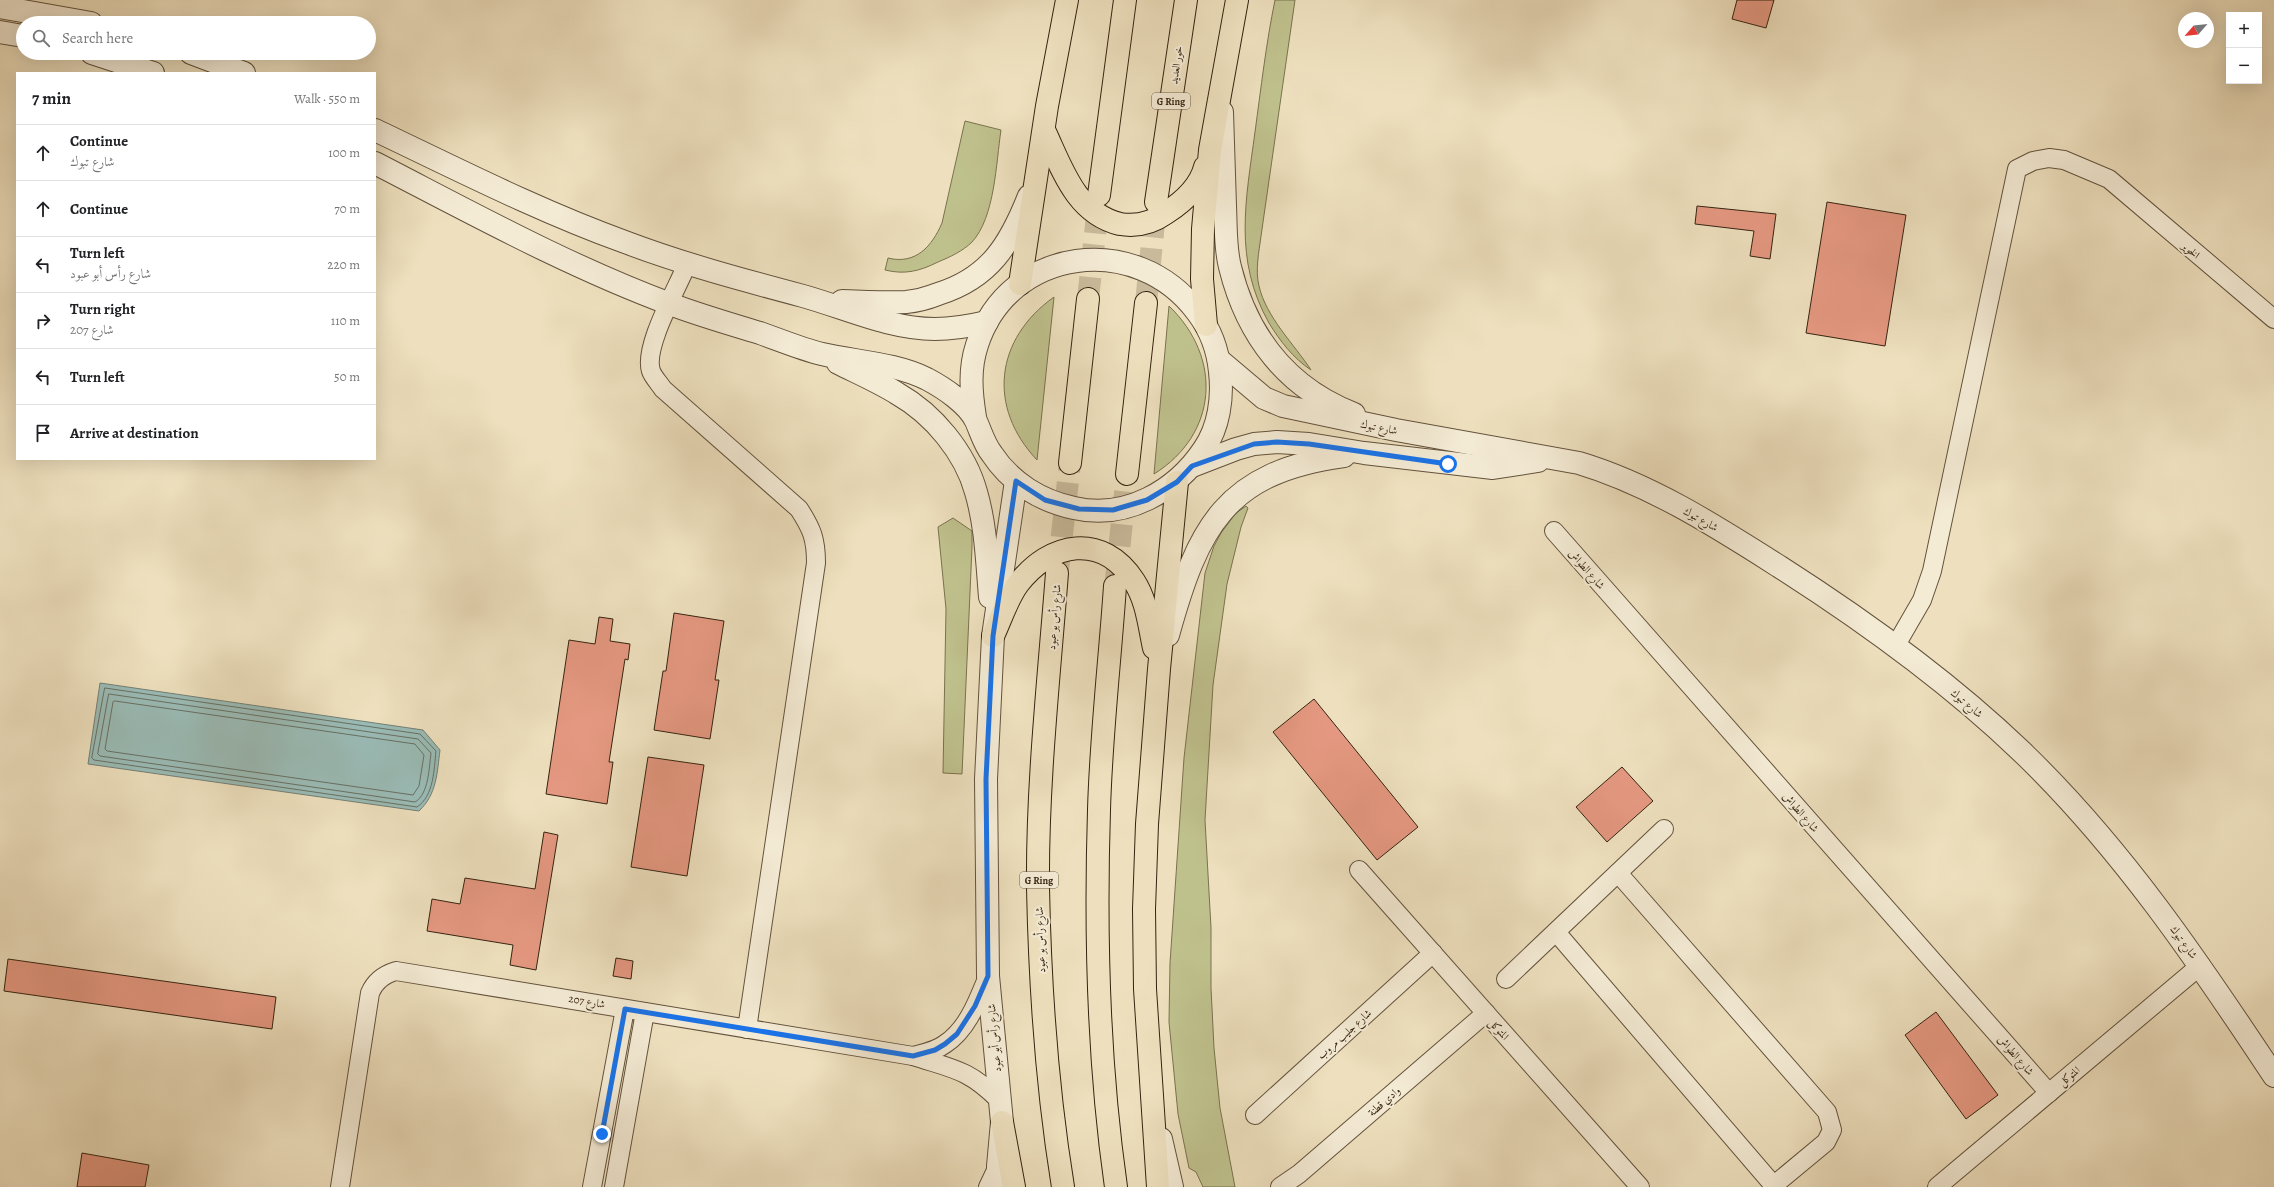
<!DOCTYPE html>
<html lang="en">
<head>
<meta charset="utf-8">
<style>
  body { margin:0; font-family:Alegreya,Amiri,serif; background:#f6f6f6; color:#202124 }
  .controls { position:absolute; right:12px; top:12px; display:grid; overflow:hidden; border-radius:0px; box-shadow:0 4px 16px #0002 }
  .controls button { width:36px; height:36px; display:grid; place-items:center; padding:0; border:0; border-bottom:1px solid #e0e0e0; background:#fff; color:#202124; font:20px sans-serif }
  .compass { position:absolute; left:2178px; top:12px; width:36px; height:36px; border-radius:50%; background:#fff; box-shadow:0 4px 16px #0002; rotate:242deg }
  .stop { position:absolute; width:12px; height:12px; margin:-9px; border:3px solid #1a73e8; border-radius:50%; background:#fff }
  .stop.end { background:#1a73e8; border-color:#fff; box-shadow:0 1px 4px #0008 }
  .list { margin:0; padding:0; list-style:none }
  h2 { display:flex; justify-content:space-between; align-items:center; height:52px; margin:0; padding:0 16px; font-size:17px }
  h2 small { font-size:13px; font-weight:400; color:#757577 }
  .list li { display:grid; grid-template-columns:26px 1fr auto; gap:12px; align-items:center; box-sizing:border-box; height:56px; padding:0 16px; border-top:1px solid #e0e0e0 }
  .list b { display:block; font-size:15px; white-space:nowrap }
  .list p { margin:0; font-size:13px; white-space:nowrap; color:#757577 }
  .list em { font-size:13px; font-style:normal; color:#757577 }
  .icon { flex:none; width:22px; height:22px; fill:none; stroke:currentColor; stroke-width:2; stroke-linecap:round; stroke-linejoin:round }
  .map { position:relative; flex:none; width:2274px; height:1187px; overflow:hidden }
  .search { position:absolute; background:#fff; box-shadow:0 4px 16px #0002; left:16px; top:16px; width:360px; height:44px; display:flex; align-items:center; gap:10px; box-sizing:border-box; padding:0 14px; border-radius:22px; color:#757577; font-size:15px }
  .panel { position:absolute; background:#fff; box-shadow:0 4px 16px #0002; left:16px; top:72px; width:360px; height:388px; border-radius:0px }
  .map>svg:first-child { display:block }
  .green { fill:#bfc18d; stroke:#7a724e }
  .water { fill:#9abcb7; stroke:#727f74 }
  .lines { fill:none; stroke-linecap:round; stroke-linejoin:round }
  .shore { stroke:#687064; stroke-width:1 }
  .building { fill:#e59881; stroke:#352310 }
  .motorway-tunnel { stroke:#c9ba9b; stroke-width:22; stroke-dasharray:22 11; stroke-linecap:butt }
  .minor-casing { stroke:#63523c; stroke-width:20 }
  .tertiary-casing { stroke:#63523c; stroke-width:24 }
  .motorway-casing { stroke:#352310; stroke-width:24 }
  .minor { stroke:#f4ebd5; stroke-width:18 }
  .tertiary { stroke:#f4ebd5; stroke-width:22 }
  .motorway { stroke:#eee0be; stroke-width:22 }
  .route { stroke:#1a73e8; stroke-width:5 }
  .labels { text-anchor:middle; stroke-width:4; stroke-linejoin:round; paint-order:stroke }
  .shield { fill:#f4ebd5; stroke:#6e5f4b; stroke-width:1 }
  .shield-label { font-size:10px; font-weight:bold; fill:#352310 }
  .street-label { font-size:11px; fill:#352310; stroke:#f4ebd5 }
</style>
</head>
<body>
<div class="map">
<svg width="2274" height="1187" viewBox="0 0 2274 1187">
  <rect width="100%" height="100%" fill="#eee0be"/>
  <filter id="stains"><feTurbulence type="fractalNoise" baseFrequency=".005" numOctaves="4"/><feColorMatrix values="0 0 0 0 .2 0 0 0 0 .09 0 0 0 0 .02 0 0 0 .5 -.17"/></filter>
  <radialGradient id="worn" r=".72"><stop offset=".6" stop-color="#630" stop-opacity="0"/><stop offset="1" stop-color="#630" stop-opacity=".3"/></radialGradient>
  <g class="green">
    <path d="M1275 0H1295L1261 236C1259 252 1255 270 1259 286 1266 317 1294 344 1311 370 1293 358 1280 341 1269 323 1233 259 1246 200 1255 132 1261 88 1266 44 1275 0Z"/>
    <path d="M965 121 1001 130C996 163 995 217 972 242 963 251 950 257 938 262 920 271 905 275 885 270L888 258C916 265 932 246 942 223Z"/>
    <path d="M1054 297 1037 460C987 407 995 339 1054 297Z"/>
    <path d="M1169 306C1223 358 1218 434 1154 474Z"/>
    <path d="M1246 506 1248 508 1241 527 1227 584 1213 685 1205 820 1211 928V988L1214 1048 1220 1108 1235 1187H1203L1196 1172 1189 1168 1178 1114 1169 1022 1170 963 1184 758 1205 573 1214 546 1221 533 1236 513Z"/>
    <path d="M953 518 972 531V547L962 774 943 773 946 609 938 527Z"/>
  </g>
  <path class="water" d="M100 683 423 730 440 750C437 773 437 794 419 811L88 764Z"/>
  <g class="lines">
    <g class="shore">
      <path d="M105 688 420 734 436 751C434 769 434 796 417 807L94 760 92 758Z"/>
      <path d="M109 694 418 739 431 753C429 767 429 794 415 802L100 756 98 754Z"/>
      <path d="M115 701 415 744 424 755 419 786 413 795 107 751 105 749 113 702Z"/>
    </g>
  </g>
  <g class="building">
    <path d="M1737 0H1774L1766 28 1732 19Z"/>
    <path d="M1827 202 1906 215 1885 346 1806 333Z"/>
    <path d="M1697 206 1776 214 1770 259 1750 256 1754 231 1695 224Z"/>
    <path d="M674 613 724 621 715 680H719L710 739 654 730 663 671H666Z"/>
    <path d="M599 617 613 619 610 641 630 644 628 660 625 659 609 762H613L607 804 546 794 569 640 595 644Z"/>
    <path d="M1314 699 1418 827 1377 860 1273 732Z"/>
    <path d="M648 757 704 765 687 876 631 867Z"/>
    <path d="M1622 767 1653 801 1607 842 1576 807Z"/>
    <path d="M544 832 558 835 536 970 510 965 513 945 427 931 432 899 460 904 465 878 535 889Z"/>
    <path d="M616 958 633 961 631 979 613 976Z"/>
    <path d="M8 959 276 997 272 1029 4 991Z"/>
    <path d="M1936 1012 1998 1095 1966 1119 1905 1035Z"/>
    <path d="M82 1153 149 1165 145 1187H77Z"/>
  </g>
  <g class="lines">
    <g class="motorway-tunnel">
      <path d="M1088 299 1099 197"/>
      <path d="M1146 303 1156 203"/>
      <path d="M1058 570 1070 463"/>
      <path d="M1116 579 1127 474"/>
    </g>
    <defs>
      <g id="minor">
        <path d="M687 264C677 289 643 347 651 371 653 377 660 384 663 389L799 509C812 529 816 539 816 563L747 1029"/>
        <path d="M1554 531 2049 1093"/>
        <path d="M1896 645 1922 600 1932 571 2017 169 2033 161 2049 158 2064 160 2109 179 2274 319"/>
        <path d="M1359 870 1640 1187"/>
        <path d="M1618 873 1827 1112 1832 1130 1826 1142 1773 1186"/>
        <path d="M1556 932 1775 1187"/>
        <path d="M1506 979 1664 829"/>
        <path d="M913 1056C924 1053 936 1051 945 1044 968 1029 978 1000 988 976"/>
        <path d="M1255 1115 1433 953"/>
        <path d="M340 1187 370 993C375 981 383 975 396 971L913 1056C953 1069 968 1069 999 1100"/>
        <path d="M592 1187 625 1009"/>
        <path d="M614 1187 645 1012"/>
        <path d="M988 1187 998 1166"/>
        <path d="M1280 1187 1299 1174 1486 1013"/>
        <path d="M1937 1187 2201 965"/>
      </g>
      <g id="tertiary">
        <path d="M0 7 91 23"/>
        <path d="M0 32 23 36"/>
        <path d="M92 53 153 73"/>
        <path d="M191 53 244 73"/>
        <path d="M1222 112C1223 144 1224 175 1225 206 1226 226 1225 248 1230 267 1247 336 1287 388 1354 414"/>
        <path d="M375 130C457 169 539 211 625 242 683 264 743 280 803 296 846 308 890 329 935 329 953 329 970 326 987 322"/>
        <path d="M375 163C472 213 568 266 670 304 699 315 730 324 760 333 780 340 801 349 822 354 857 362 895 363 927 379 944 388 968 404 976 421 981 432 984 444 992 454 1011 483 1041 501 1074 508 1126 520 1176 491 1204 449 1219 427 1223 398 1220 372 1218 350 1210 329 1197 312 1137 231 1009 246 977 345 969 369 971 392 975 417"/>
        <path d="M842 301C863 302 885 303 906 302 917 301 928 298 938 294 990 278 1010 244 1029 196"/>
        <path d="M1219 360 1264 398 1283 406 1396 430 1579 463C1652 485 1717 527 1780 567 1866 622 1948 681 2021 751 2121 847 2198 961 2274 1076"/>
        <path d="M838 363C858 373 879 382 898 394 933 414 965 452 976 492 986 526 987 562 990 597"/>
        <path d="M1192 466 1236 449 1254 444 1277 442 1309 444 1364 453 1493 468 1538 461"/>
        <path d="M1168 635C1198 527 1225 472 1344 456"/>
        <path d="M1161 1139 1172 1187"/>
        <path d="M1002 1187 998 1166 1002 1122 988 976 986 779 993 636 1016 481"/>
      </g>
      <g id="motorway">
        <path d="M1044 130C1062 168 1075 213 1120 224 1138 227 1152 223 1166 213 1183 202 1200 187 1205 167"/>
        <path d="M1099 195 1125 0"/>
        <path d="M1156 202 1186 0"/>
        <path d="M1020 284 1047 106 1067 0"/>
        <path d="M1206 325 1202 279 1203 229 1210 150 1237 0"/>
        <path d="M1070 463 1088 299"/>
        <path d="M1127 474 1146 303"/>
        <path d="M1057 573C1049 677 1037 784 1038 888 1040 988 1047 1089 1063 1187"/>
        <path d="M1115 586C1110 660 1101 735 1099 810 1095 936 1098 1062 1116 1187"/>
        <path d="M993 636C1001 619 1007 599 1018 584 1050 542 1102 532 1134 581 1147 601 1149 625 1154 648"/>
        <path d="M1002 1122 1014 1187"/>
        <path d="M1158 1187 1145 989 1144 909 1147 824 1159 669 1177 482"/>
      </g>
    </defs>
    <use href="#minor" class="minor-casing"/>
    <use href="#tertiary" class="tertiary-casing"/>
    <use href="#motorway" class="motorway-casing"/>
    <use href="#minor" class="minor"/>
    <use href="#tertiary" class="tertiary"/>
    <use href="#motorway" class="motorway"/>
  </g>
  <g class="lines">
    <path class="route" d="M602 1134 625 1009 913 1056 935 1050 945 1044 957 1034 975 1006 988 976 986 779 993 636 1016 481 1045 500 1079 509 1113 510 1147 500 1177 482 1192 466 1254 444 1277 442 1309 444 1448 464"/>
  </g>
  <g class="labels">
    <g class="shield">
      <rect x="1152" y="93" width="38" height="16" rx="3"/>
      <rect x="1020" y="872" width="38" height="16" rx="3"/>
    </g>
    <g class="shield-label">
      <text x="1171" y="105">G Ring</text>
      <text x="1039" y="884">G Ring</text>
    </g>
    <g class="street-label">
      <text transform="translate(1176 65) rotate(-82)" y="4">خور العديد</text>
      <text transform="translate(2191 250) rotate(40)" y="4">الخوير</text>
      <text transform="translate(1379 427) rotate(11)" y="4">شارع تبوك</text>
      <text transform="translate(1701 519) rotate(29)" y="4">شارع تبوك</text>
      <text transform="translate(1587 569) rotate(49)" y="4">شارع الطواش</text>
      <text transform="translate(1054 617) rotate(-85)" y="4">شارع رأس بو عبود</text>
      <text transform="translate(1967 703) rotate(40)" y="4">شارع تبوك</text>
      <text transform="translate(1801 812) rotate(49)" y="4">شارع الطواش</text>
      <text transform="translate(1040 940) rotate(-92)" y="4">شارع رأس بو عبود</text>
      <text transform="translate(2184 942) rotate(54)" y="4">شارع تبوك</text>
      <text transform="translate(587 1001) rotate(10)" y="4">شارع 207</text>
      <text transform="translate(1499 1029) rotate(48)" y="4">المتوكل</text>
      <text transform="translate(1344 1034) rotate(-42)" y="4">شارع جليب مروب</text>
      <text transform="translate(994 1038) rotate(-95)" y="4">شارع رأس أبو عبود</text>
      <text transform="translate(2016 1055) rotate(49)" y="4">شارع الطواش</text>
      <text transform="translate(2069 1076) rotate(-40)" y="4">المتوكل</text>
      <text transform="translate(1384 1101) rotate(-41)" y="4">وادي قطنة</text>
    </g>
  </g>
  <rect width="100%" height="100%" filter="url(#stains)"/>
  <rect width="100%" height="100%" fill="url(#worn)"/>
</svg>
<div class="controls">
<button>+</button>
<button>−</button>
</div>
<svg class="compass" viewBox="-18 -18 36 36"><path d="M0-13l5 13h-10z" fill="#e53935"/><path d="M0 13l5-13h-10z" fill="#757577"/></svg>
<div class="stop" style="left:1448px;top:464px"></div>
<div class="stop end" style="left:602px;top:1134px"></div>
<div class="search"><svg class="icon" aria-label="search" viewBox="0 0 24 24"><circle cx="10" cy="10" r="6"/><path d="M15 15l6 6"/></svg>Search here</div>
<section class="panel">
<h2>7 min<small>Walk · 550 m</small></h2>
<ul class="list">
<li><svg class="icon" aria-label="ahead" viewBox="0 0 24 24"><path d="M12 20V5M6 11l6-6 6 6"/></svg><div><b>Continue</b><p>شارع تبوك</p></div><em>100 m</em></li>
<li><svg class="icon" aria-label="ahead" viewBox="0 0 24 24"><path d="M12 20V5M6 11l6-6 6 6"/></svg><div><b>Continue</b></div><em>70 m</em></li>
<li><svg class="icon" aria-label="left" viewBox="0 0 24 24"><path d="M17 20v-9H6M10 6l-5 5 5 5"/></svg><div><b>Turn left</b><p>شارع رأس أبو عبود</p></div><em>220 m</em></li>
<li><svg class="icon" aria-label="right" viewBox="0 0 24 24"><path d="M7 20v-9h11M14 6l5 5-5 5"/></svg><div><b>Turn right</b><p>شارع 207</p></div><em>110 m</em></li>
<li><svg class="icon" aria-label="left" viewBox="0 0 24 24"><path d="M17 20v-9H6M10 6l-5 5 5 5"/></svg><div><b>Turn left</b></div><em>50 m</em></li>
<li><svg class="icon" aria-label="arrive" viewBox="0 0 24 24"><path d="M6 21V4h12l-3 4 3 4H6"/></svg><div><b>Arrive at destination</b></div></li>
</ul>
</section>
</div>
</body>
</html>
